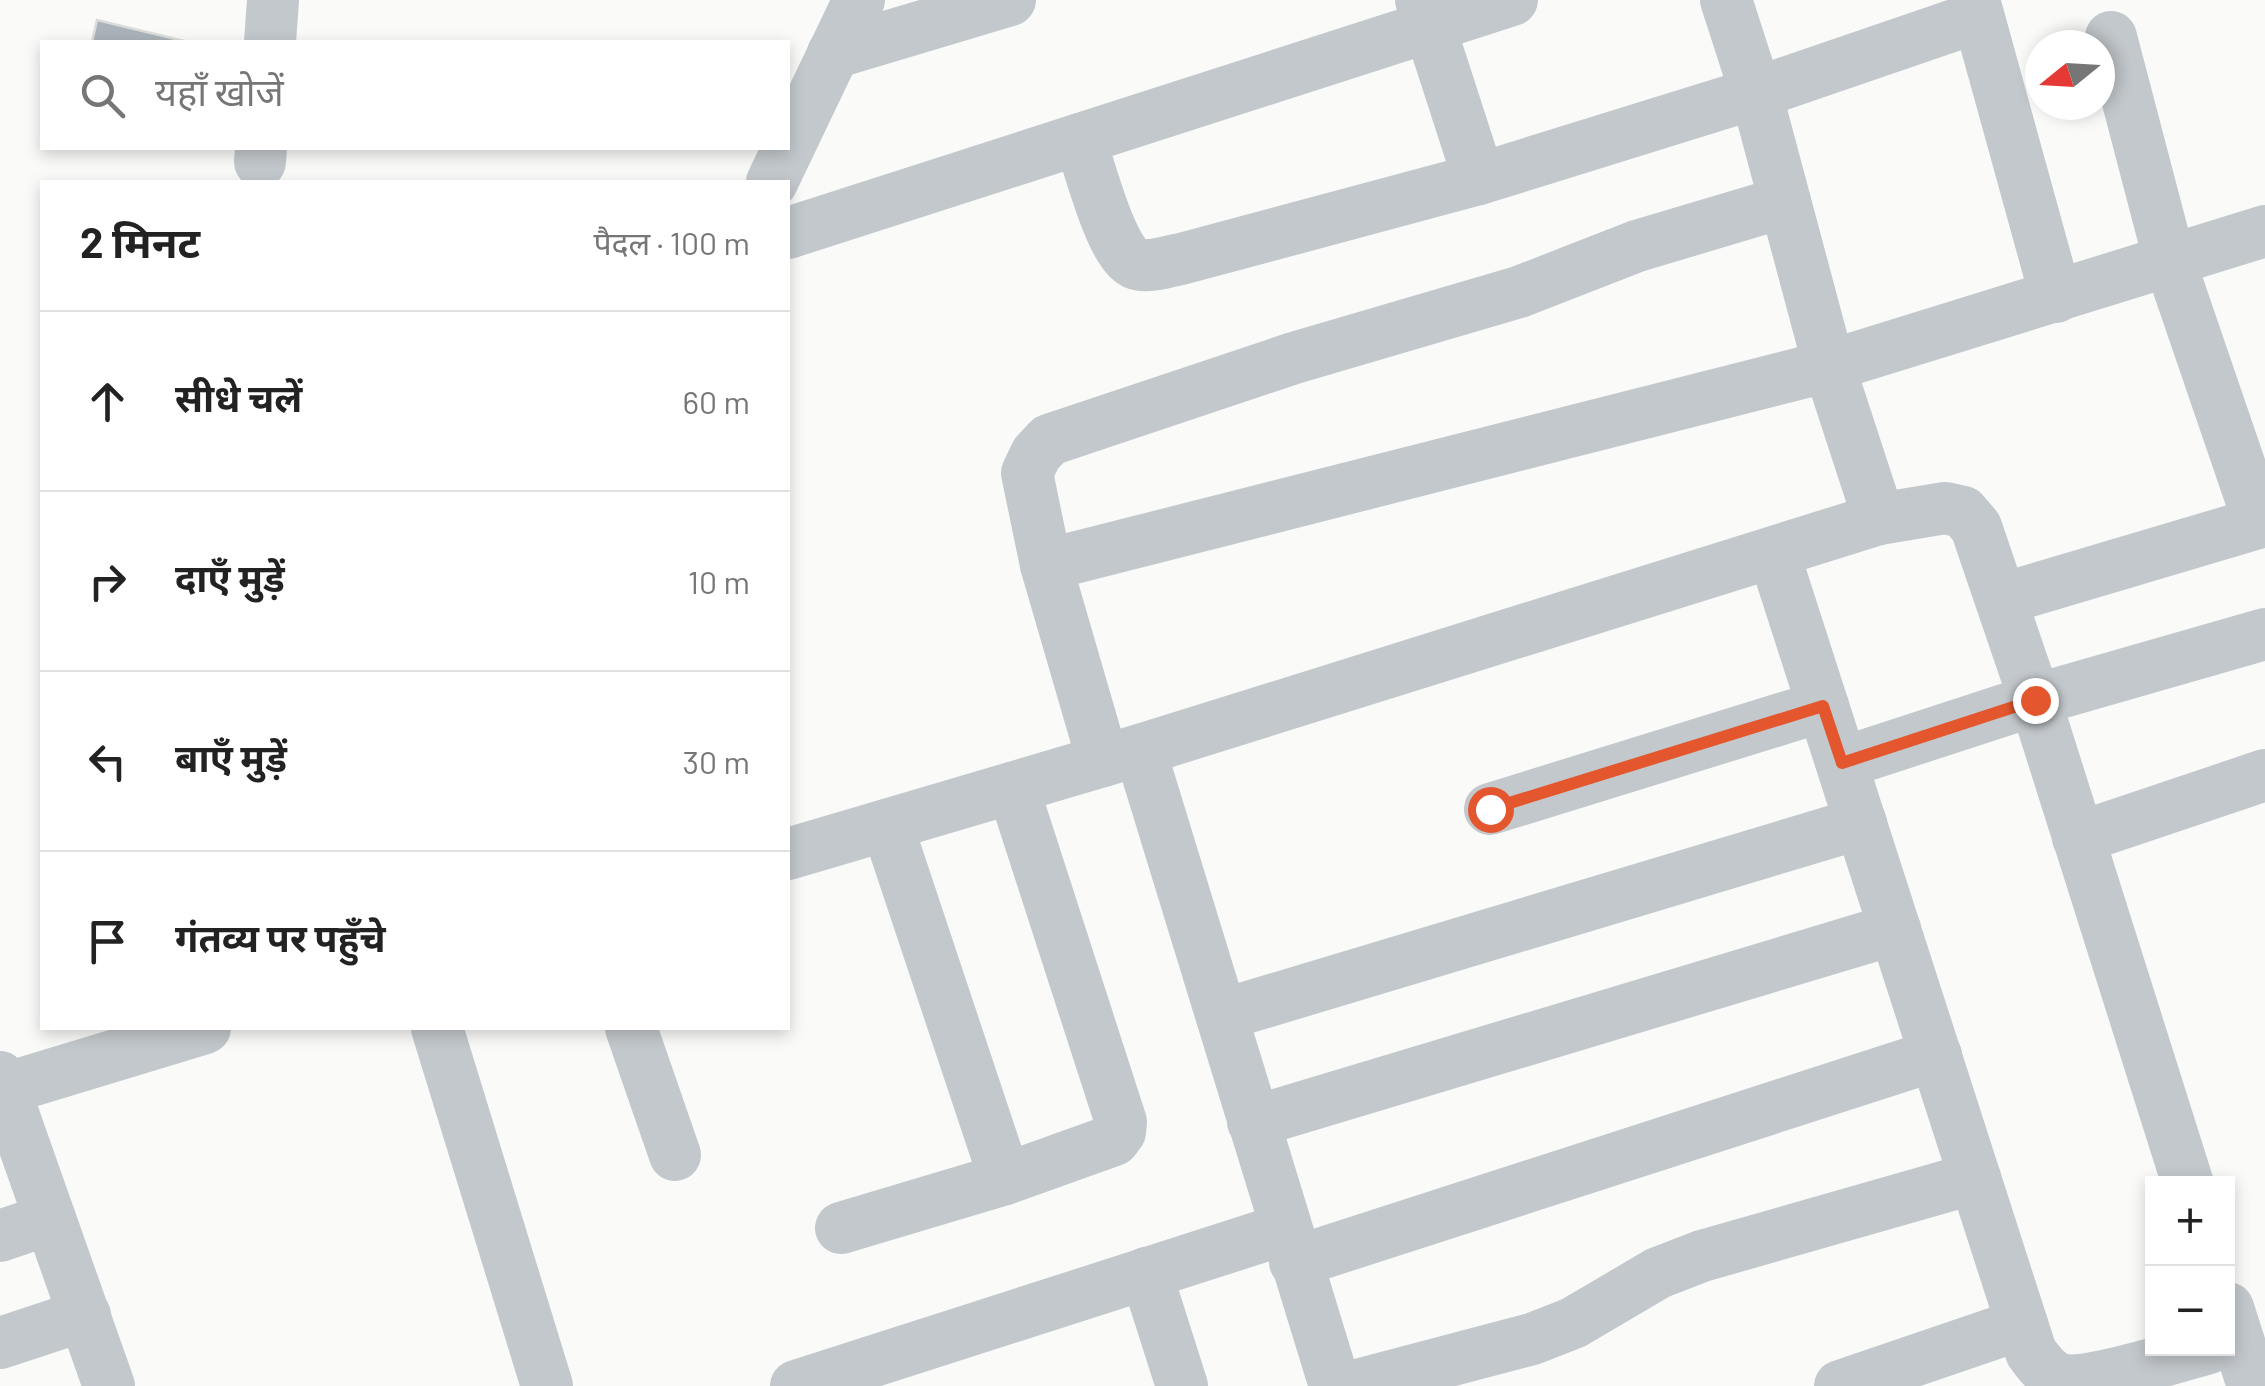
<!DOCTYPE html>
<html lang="hi">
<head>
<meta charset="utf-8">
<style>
  body { margin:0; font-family:Barlow,"Noto Sans Devanagari",sans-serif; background:#f2f2f2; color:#222 }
  .controls { position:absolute; right:30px; bottom:30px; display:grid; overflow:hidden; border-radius:0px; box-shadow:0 5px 15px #0003 }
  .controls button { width:90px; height:90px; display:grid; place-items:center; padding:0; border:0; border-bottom:2px solid #e0e0e0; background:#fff; color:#222; font:50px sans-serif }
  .compass { position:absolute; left:2025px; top:30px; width:90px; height:90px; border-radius:50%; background:#fff; box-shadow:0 5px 15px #0003; rotate:252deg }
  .stop { position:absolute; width:30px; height:30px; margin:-22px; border:8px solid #e4572e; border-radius:50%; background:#fff }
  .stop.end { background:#e4572e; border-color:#fff; box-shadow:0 2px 10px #0008 }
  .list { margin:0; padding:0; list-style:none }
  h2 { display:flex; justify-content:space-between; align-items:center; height:130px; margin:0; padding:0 40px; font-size:42px }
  h2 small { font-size:32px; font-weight:400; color:#767676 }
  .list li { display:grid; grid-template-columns:65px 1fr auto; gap:30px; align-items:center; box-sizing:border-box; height:180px; padding:0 40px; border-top:2px solid #e0e0e0 }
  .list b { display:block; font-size:38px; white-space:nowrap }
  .list em { font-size:32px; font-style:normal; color:#767676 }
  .icon { flex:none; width:55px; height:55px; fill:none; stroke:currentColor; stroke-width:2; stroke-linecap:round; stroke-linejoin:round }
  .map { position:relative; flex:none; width:2265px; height:1386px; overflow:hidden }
  .search { position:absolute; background:#fff; box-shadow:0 5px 15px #0003; left:40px; top:40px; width:750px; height:110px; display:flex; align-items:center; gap:25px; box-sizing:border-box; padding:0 35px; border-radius:0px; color:#767676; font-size:38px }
  .panel { position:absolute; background:#fff; box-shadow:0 5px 15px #0003; left:40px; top:180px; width:750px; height:850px; border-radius:0px }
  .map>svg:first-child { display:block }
  .building { fill:#aab3b9; stroke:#dcdcda; stroke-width:2.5 }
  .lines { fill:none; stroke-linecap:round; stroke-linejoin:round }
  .minor { stroke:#c3c8cc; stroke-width:52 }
  .route { stroke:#e4572e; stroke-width:12 }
</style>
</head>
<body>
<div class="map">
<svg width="2265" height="1386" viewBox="0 0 2265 1386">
  <rect width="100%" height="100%" fill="#fafaf8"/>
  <path class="building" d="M97 20 188 42H92Z"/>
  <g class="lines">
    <g class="minor">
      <path d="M1421 0 1479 179"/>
      <path d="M1974 0 2056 297"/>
      <path d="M2111 37 2170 262 2259 522"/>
      <path d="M270 42 273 0"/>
      <path d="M833 53 1010 0"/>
      <path d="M1080 139C1089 165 1111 252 1134 263 1147 269 1168 261 1181 259L1479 179 1756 93 1978 17"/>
      <path d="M260 162 261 148"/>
      <path d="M772 182 859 0"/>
      <path d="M788 233 1512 0"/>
      <path d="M1879 519 1945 508 1963 512 1976 527 2035 700 2188 1184"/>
      <path d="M1774 554 2031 1352C2038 1362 2048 1375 2060 1379 2084 1386 2180 1356 2209 1348"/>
      <path d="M1046 565 1027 473 1036 454 1049 440 1294 358 1519 292 1637 246 1785 202"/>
      <path d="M2002 599 2265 521"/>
      <path d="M1140 750 1335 1386"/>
      <path d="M1103 761 1046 565 1829 366 1756 93 1726 0"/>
      <path d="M1842 763 2035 700 2265 634"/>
      <path d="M1490 809 1823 706"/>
      <path d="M887 825 1005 1179"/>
      <path d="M2078 838 2265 775"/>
      <path d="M788 854 1140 750 1879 519 1829 366 2265 231"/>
      <path d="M1222 1015 1861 823"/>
      <path d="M437 1028 547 1386"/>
      <path d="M631 1028 675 1155"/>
      <path d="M0 1077 109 1386"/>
      <path d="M4 1089 205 1028"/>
      <path d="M1253 1122 1895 929"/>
      <path d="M841 1228 1005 1179 1114 1140 1120 1132 1121 1122 1013 788"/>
      <path d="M0 1236 50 1219"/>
      <path d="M1295 1262 1936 1055"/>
      <path d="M1146 1273 1182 1386"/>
      <path d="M2228 1308 2253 1386"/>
      <path d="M0 1343 85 1315"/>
      <path d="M796 1386 1285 1229"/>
      <path d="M1354 1386 1532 1339 1573 1323 1658 1273 1702 1256 1975 1178"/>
      <path d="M1840 1386 2022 1324"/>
    </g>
  </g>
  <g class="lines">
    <path class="route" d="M1490 809 1823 706 1842 763 2035 700"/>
  </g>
</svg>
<div class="controls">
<button>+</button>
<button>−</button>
</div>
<svg class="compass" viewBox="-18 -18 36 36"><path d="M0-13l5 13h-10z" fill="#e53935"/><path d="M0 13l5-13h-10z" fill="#767676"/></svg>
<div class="stop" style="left:1490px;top:809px"></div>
<div class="stop end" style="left:2035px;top:700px"></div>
<div class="search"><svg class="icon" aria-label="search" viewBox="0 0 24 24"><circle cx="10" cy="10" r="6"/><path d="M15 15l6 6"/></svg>यहाँ खोजें</div>
<section class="panel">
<h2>2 मिनट<small>पैदल · 100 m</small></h2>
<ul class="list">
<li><svg class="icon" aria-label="ahead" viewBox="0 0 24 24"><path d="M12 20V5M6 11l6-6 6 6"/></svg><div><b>सीधे चलें</b></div><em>60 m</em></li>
<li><svg class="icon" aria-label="right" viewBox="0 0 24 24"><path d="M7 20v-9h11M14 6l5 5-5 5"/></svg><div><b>दाएँ मुड़ें</b></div><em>10 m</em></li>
<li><svg class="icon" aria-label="left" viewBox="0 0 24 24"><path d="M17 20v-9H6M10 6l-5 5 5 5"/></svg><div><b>बाएँ मुड़ें</b></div><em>30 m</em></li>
<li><svg class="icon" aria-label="arrive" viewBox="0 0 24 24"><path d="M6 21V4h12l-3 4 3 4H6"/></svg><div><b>गंतव्य पर पहुँचे</b></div></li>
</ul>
</section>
</div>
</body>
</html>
